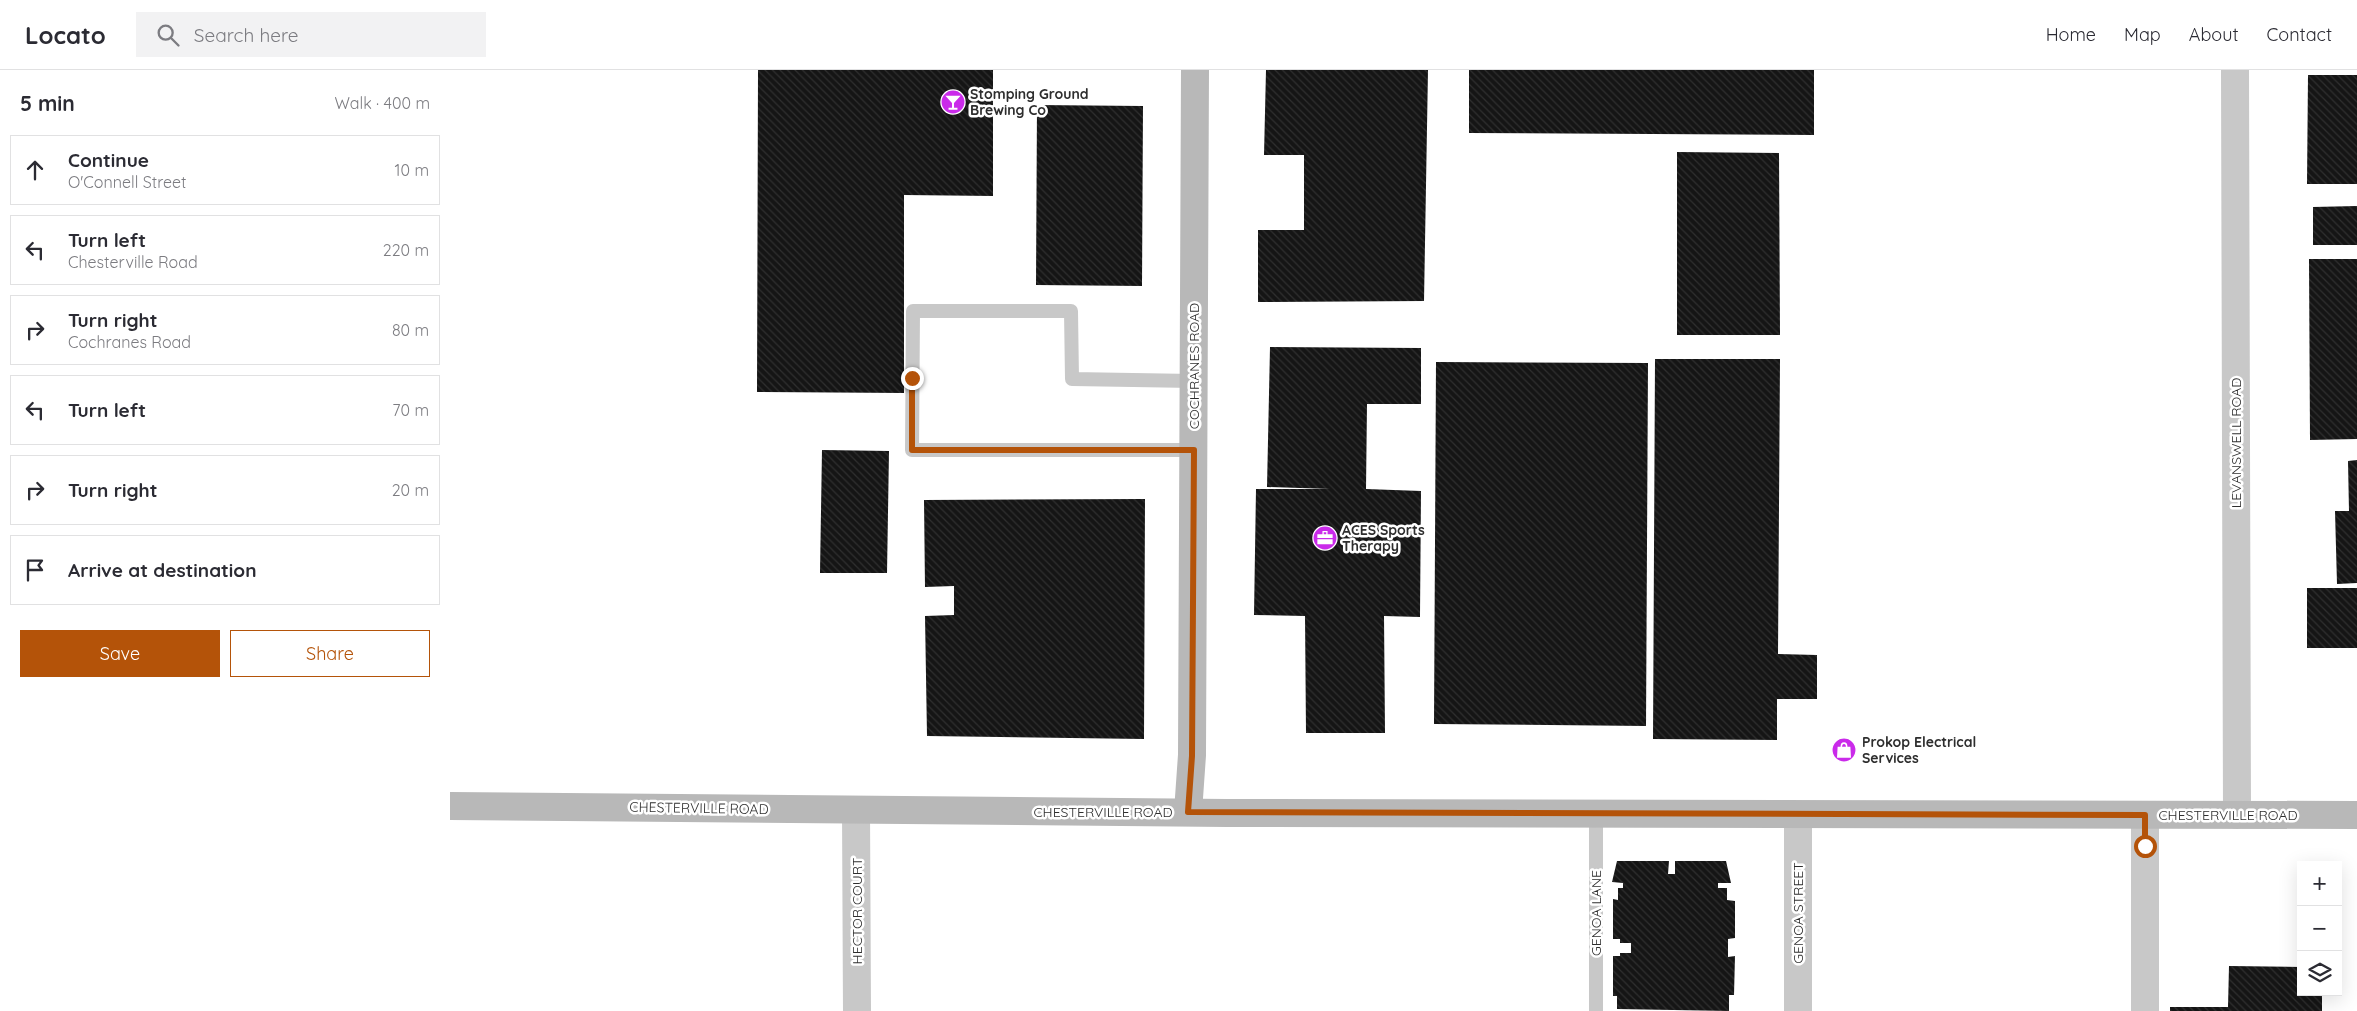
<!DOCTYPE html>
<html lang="en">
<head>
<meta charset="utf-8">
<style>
  body { margin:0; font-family:Quicksand,sans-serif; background:#f2f2f3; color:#2b2b33 }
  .controls { position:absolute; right:15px; bottom:15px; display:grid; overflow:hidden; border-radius:0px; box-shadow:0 5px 20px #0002 }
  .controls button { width:45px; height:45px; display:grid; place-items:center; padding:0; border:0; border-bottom:1px solid #e1e1e2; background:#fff; color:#2b2b33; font:25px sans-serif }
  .stop { position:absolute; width:15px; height:15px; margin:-11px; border:4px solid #b45309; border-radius:50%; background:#fff }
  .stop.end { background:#b45309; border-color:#fff; box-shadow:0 1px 5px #0008 }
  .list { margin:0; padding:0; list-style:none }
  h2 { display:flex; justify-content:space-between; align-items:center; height:65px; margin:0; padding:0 20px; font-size:21px }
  h2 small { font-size:16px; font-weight:400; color:#7c7c81 }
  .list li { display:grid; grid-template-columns:32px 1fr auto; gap:15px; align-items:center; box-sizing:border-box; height:70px; margin:0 10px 10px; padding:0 10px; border:1px solid #e1e1e2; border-radius:0px }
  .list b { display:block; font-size:19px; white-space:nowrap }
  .list p { margin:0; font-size:16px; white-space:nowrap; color:#7c7c81 }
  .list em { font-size:16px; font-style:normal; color:#7c7c81 }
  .actions { display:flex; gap:10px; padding:15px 20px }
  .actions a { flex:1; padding:11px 0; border:1px solid #b45309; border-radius:0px; text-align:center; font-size:18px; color:#b45309 }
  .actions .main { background:#b45309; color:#fff }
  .icon { flex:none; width:28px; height:28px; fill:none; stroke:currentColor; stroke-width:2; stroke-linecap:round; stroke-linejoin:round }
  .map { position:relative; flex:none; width:1907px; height:941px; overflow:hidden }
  header { display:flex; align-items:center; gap:30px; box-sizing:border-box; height:70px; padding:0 25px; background:#fff; border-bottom:1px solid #e1e1e2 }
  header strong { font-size:24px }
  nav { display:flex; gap:28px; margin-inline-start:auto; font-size:18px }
  .search { width:350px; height:45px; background:#f2f2f3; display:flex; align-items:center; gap:12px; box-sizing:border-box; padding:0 18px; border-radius:0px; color:#7c7c81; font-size:19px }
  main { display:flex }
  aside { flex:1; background:#fff }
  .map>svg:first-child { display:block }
  .building { fill:url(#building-back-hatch) }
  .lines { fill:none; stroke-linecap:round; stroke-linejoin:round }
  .lane { stroke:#c8c8c8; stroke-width:14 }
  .street { stroke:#c8c8c8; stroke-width:28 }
  .secondary { stroke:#b8b8b8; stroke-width:28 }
  .route { stroke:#b45309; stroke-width:6 }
  .labels { text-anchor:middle; stroke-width:5; stroke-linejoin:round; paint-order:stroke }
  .poi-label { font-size:14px; font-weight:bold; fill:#2e2e2e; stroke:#fff; text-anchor:start }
  .street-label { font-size:14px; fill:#2e2e2e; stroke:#fff }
</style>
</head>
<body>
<header>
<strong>Locato</strong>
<div class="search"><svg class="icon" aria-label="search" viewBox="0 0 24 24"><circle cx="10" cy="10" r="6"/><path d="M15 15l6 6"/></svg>Search here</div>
<nav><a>Home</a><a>Map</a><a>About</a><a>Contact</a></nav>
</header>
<main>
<aside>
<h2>5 min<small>Walk · 400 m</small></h2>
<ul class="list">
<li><svg class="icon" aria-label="ahead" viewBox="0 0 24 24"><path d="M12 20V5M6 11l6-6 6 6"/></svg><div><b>Continue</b><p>O'Connell Street</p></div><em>10 m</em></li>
<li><svg class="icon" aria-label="left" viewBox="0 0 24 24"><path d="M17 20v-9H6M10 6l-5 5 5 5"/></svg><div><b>Turn left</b><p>Chesterville Road</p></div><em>220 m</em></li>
<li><svg class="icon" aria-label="right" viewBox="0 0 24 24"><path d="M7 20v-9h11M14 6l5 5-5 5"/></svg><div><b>Turn right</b><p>Cochranes Road</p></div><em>80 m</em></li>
<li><svg class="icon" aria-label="left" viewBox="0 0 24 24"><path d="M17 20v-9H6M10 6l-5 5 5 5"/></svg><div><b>Turn left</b></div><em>70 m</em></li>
<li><svg class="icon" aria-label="right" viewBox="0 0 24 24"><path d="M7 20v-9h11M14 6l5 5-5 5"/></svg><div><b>Turn right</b></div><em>20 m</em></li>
<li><svg class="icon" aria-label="arrive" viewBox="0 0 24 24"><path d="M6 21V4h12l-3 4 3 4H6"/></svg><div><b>Arrive at destination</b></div></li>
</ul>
<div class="actions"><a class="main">Save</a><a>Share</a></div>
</aside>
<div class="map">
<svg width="1907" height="941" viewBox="0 0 1907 941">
  <defs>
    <pattern id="building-back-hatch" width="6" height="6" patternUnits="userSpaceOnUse" patternTransform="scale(1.25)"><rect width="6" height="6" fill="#151515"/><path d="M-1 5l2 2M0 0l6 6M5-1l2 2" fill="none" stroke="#2f2f2f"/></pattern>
  </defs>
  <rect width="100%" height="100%" fill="#fff"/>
  <g class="building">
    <path d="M308 0H543V126L454 125V323L307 322Z"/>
    <path d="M816 0H978L974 231 808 232V160H854V85H814Z"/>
    <path d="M1019 0H1364V65L1019 63Z"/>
    <path d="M1858 5H1907V114H1857Z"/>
    <path d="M587 35 693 36 692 216 586 215Z"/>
    <path d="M1227 82 1329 83 1330 265H1227Z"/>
    <path d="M1907 136V175H1863V137Z"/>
    <path d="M1859 189H1907V369L1860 370Z"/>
    <path d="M820 277 971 278V334H917L916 419 971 421 970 547 934 546 935 663H856L855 546 804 545 806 419H880L817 417Z"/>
    <path d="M1205 289H1330L1328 584 1367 585V629H1327V670L1203 669Z"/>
    <path d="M986 292 1198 293 1196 656 984 654Z"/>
    <path d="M372 380 439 381 437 503H370Z"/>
    <path d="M1907 390V513L1887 514 1885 441H1899L1898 391Z"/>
    <path d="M695 429 694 669 477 666 475 546 504 545V516L475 517 474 430Z"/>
    <rect x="1857" y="518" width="50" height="60"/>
    <path d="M1167 791H1219L1218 804H1225V791H1276L1281 813H1268V818H1277V830L1285 831V868L1278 869V887L1285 886 1284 925H1279V941L1167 939V926H1163V886H1170V883H1181V873H1170V869H1163V829L1168 830V818H1173V813L1162 812Z"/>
    <path d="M1779 896 1851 897V922H1872V941H1720V937H1778Z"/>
  </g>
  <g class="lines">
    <g class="lane">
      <path d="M744 311 622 309 621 241H463L462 380H744"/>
      <path d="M1146 941V744"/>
    </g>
    <g class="street">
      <path d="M1785 0 1787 745"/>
      <path d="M406 740 407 941"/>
      <path d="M1348 941V745"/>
      <path d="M1695 941V745"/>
    </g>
    <g class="secondary">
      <path d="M0 736 777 743 1907 745"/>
      <path d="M738 742 742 685 745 0"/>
    </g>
  </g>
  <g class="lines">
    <path class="route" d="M462 308V380H744L742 686 738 742 1695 745V776"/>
  </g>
  <defs>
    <symbol id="bar-disc" viewBox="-11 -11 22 22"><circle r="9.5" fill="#ca2aea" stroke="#fff"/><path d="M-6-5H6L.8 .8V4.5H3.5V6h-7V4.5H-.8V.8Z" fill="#fff"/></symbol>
    <symbol id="office-disc" viewBox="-11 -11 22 22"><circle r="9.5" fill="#ca2aea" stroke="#fff"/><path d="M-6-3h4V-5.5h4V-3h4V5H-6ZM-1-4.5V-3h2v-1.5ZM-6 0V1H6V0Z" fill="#fff"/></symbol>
    <symbol id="shop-disc" viewBox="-11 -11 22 22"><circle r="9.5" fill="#ca2aea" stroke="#fff"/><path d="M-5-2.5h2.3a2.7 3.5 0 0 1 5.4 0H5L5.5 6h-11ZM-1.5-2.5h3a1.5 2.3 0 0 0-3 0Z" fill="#fff"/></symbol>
  </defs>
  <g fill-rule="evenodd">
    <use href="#bar-disc" x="489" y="18" width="28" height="28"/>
    <use href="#office-disc" x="861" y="454" width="28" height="28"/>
    <use href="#shop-disc" x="1380" y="666" width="28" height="28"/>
  </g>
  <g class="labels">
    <g class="poi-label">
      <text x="520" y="29">Stomping Ground<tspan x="520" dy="16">Brewing Co</tspan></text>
      <text x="892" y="465">ACES Sports<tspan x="892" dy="16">Therapy</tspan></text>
      <text x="1412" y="677">Prokop Electrical<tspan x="1412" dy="16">Services</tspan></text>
    </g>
    <g class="street-label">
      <text transform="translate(744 296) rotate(-90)" y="5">COCHRANES ROAD</text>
      <text transform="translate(1786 373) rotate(-90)" y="5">LEVANSWELL ROAD</text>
      <text transform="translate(249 738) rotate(1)" y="5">CHESTERVILLE ROAD</text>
      <text x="653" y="747">CHESTERVILLE ROAD</text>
      <text x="1778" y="750">CHESTERVILLE ROAD</text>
      <text transform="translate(407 841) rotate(-90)" y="5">HECTOR COURT</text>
      <text transform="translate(1146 843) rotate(-90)" y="5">GENOA LANE</text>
      <text transform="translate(1348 843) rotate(-90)" y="5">GENOA STREET</text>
    </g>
  </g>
</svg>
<div class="controls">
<button>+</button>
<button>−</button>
<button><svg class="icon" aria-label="layers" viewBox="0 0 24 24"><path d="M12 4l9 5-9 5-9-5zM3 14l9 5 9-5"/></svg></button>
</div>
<div class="stop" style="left:1695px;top:776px"></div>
<div class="stop end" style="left:462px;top:308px"></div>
</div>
</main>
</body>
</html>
